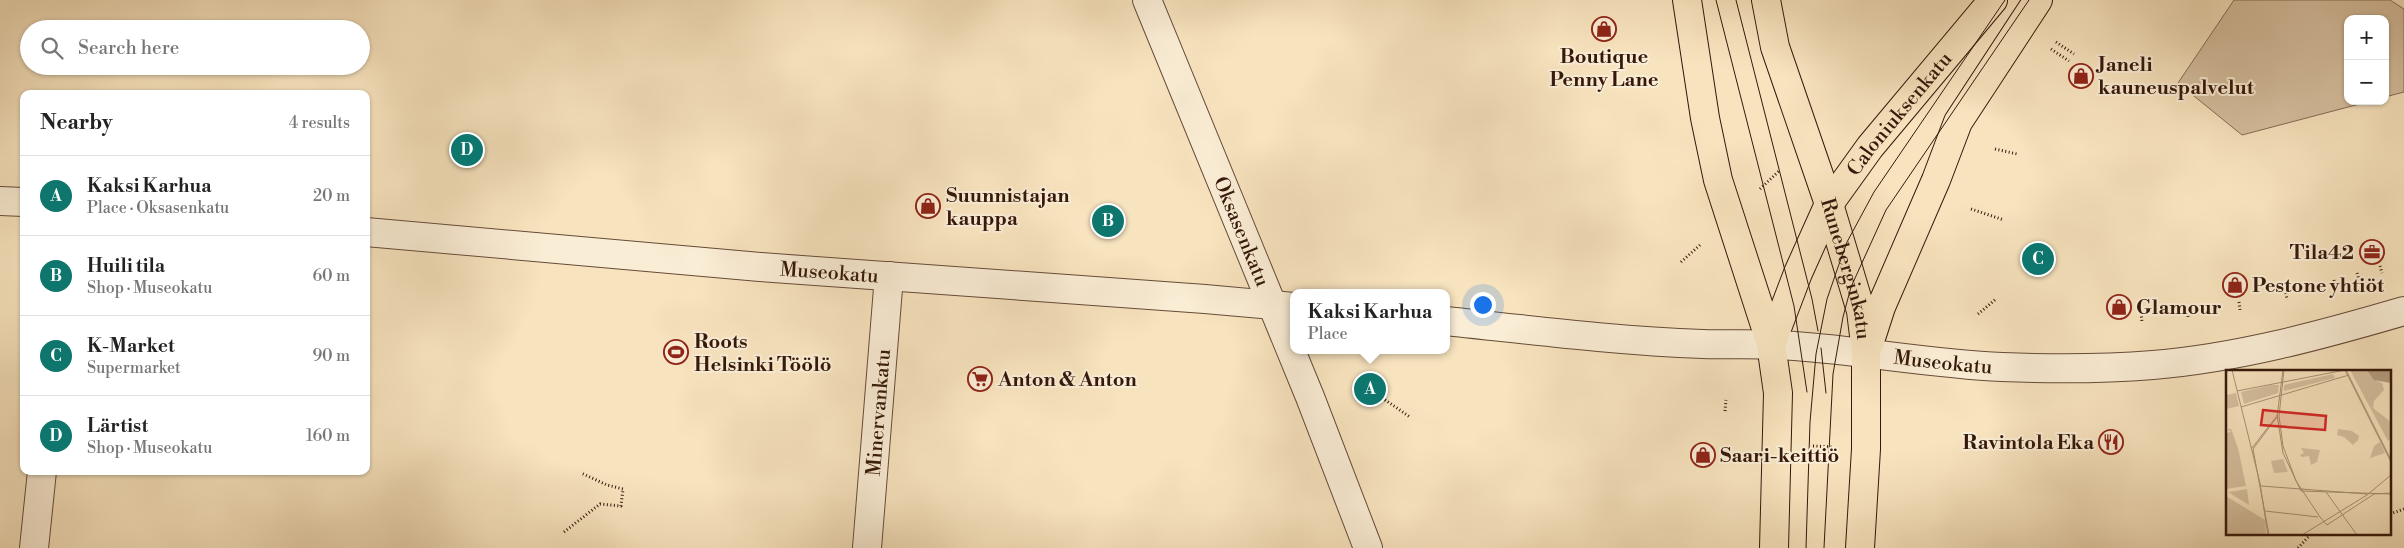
<!DOCTYPE html>
<html lang="en">
<head>
<meta charset="utf-8">
<style>
  body { margin:0; font-family:"Libre Bodoni",serif; background:#f2f2f2; color:#222 }
  .controls { position:absolute; right:15px; top:15px; display:grid; overflow:hidden; border-radius:10px; box-shadow:0 1px 4px #0004 }
  .controls button { width:45px; height:45px; display:grid; place-items:center; padding:0; border:0; border-bottom:1px solid #e0e0e0; background:#fff; color:#222; font:25px sans-serif }
  .you { position:absolute; left:1482px; top:304px; width:18px; height:18px; margin:-12px; border:4px solid #fff; border-radius:50%; background:#1a73e8; box-shadow:0 0 0 8px #1a73e833 }
  .badge { display:grid; place-items:center; width:32px; height:32px; border-radius:50%; background:#0f766e; color:#fff; font-size:16px; font-weight:700 }
  .pin { position:absolute; translate:-50% -50%; border:2px solid #fff; box-shadow:0 1px 5px #0006 }
  .popup { position:absolute; left:1290px; top:289px; width:160px; height:65px; box-sizing:border-box; display:grid; place-content:center; border-radius:10px; background:#fff; filter:drop-shadow(0 1px 4px #0005); font-size:16px; white-space:nowrap; color:#767676 }
  .popup b { font-size:19px; color:#222 }
  .popup::after { content:''; position:absolute; left:50%; top:100%; margin-left:-10px; border:10px solid transparent; border-top-color:#fff }
  .list { margin:0; padding:0; list-style:none }
  h2 { display:flex; justify-content:space-between; align-items:center; height:65px; margin:0; padding:0 20px; font-size:21px }
  h2 small { font-size:16px; font-weight:400; color:#767676 }
  .list li { display:grid; grid-template-columns:32px 1fr auto; gap:15px; align-items:center; box-sizing:border-box; height:80px; padding:0 20px; border-top:1px solid #e0e0e0 }
  .list b { display:block; font-size:19px; white-space:nowrap }
  .list p { margin:0; font-size:16px; white-space:nowrap; color:#767676 }
  .list em { font-size:16px; font-style:normal; color:#767676 }
  .icon { flex:none; width:28px; height:28px; fill:none; stroke:currentColor; stroke-width:2; stroke-linecap:round; stroke-linejoin:round }
  .map { position:relative; flex:none; width:2404px; height:548px; overflow:hidden }
  .search { position:absolute; background:#fff; box-shadow:0 1px 4px #0004; left:20px; top:20px; width:350px; height:55px; display:flex; align-items:center; gap:12px; box-sizing:border-box; padding:0 18px; border-radius:28px; color:#767676; font-size:19px }
  .panel { position:absolute; background:#fff; box-shadow:0 1px 4px #0004; left:20px; top:90px; width:350px; height:385px; border-radius:10px }
  .map>svg:first-child { display:block }
  .green { fill:#d6c0a0; stroke:#866c56 }
  .lines { fill:none; stroke-linecap:round; stroke-linejoin:round }
  .minor-casing { stroke:#664b38; stroke-width:30 }
  .major-casing { stroke:#35180b; stroke-width:30 }
  .path { stroke:#35180b; stroke-width:3; stroke-dasharray:1 2.5; stroke-linecap:butt }
  .minor { stroke:#faedd5; stroke-width:28 }
  .major { stroke:#f7e3be; stroke-width:28 }
  .tram { stroke:#35180b; stroke-width:1 }
  .labels { text-anchor:middle; stroke-width:4; stroke-linejoin:round; paint-order:stroke }
  .poi-label { font-size:20px; font-weight:bold; fill:#35180b; stroke:#faedd5; text-anchor:start }
  .street-label { font-size:20px; fill:#35180b; stroke:#faedd5 }
  .inset-road { fill:none; stroke:#a99276; stroke-width:1 }
  .view { fill:#d62828; fill-opacity:0.15; stroke:#d62828; stroke-width:2.5 }
  .inset-edge { fill:none; stroke:#35180b; stroke-width:2.5 }
</style>
</head>
<body>
<div class="map">
<svg width="2404" height="548" viewBox="0 0 2404 548">
  <rect width="100%" height="100%" fill="#f7e3be"/>
  <filter id="stains"><feTurbulence type="fractalNoise" baseFrequency=".004" numOctaves="4"/><feColorMatrix values="0 0 0 0 .2 0 0 0 0 .09 0 0 0 0 .02 0 0 0 .5 -.17"/></filter>
  <radialGradient id="worn" r=".72"><stop offset=".6" stop-color="#630" stop-opacity="0"/><stop offset="1" stop-color="#630" stop-opacity=".3"/></radialGradient>
  <path class="green" d="M2234 0H2390L2404 9V92L2385 97V19H2348V101H2371L2242 135 2178 83Z"/>
  <g class="lines">
    <defs>
      <g id="minor">
        <path id="s1" d="M1147 0 1310 397 1368 548"/>
        <path d="M0 201 24 202"/>
        <path id="s2" d="M366 232 760 267 1205 299 1294 307"/>
        <path id="s3" d="M1446 321C1531 330 1617 341 1703 344 1733 345 1764 343 1795 346 1864 351 1933 364 2002 367 2052 369 2103 369 2153 365 2238 358 2322 335 2404 311"/>
        <path d="M34 548 42 471"/>
        <path id="s4" d="M867 548 889 276"/>
      </g>
      <g id="major">
        <path d="M1687 0 1705 118 1718 180 1771 344 1778 393 1774 548"/>
        <path id="s5" d="M1766 0 1775 47 1829 204 1861 311 1866 352V449L1860 548"/>
        <path id="s6" d="M1771 344 1798 273 1829 204 1870 147 1993 0"/>
        <path d="M1869 344 1881 307 1936 180 1958 122 2038 0"/>
      </g>
    </defs>
    <use href="#minor" class="minor-casing"/>
    <use href="#major" class="major-casing"/>
    <g class="path">
      <path d="M2056 42 2074 54"/>
      <path d="M2051 49 2069 61"/>
      <path d="M1995 149 2017 154"/>
      <path d="M1760 189 1779 171"/>
      <path d="M1971 209 2004 220"/>
      <path d="M1681 262 1700 245"/>
      <path d="M2380 266 2382 273"/>
      <path d="M2357 273 2359 280"/>
      <path d="M2334 280 2336 288"/>
      <path d="M2286 293 2287 300"/>
      <path d="M2239 302 2240 310"/>
      <path d="M2187 309 2188 317"/>
      <path d="M2141 313 2142 322"/>
      <path d="M1978 314 1996 299"/>
      <path d="M1359 382 1410 417"/>
      <path d="M1725 411 1726 400"/>
      <path d="M1813 446 1832 447"/>
      <path d="M2390 514 2404 509"/>
      <path d="M564 532 600 504 621 506 623 489 607 485 581 473"/>
      <path d="M2298 548 2311 534"/>
    </g>
    <use href="#minor" class="minor"/>
    <use href="#major" class="major"/>
    <g class="tram">
      <path d="M1716 0 1794 306 1807 392"/>
      <path d="M1736 0 1812 299 1818 331"/>
      <path d="M1821 348 1826 393"/>
      <path d="M1806 548 1810 422 1816 354 1827 299 1837 270 1847 242 1874 192 2005 0"/>
      <path d="M1824 548 1833 374 1843 317 1851 287 1886 210 2029 0"/>
    </g>
  </g>
  <defs>
    <symbol id="shop-ring" viewBox="-11 -11 22 22"><circle r="9.5" fill="#faedd5" stroke="#8f2418" stroke-width="1.5"/><path d="M-5-2.5h2.3a2.7 3.5 0 0 1 5.4 0H5L5.5 6h-11ZM-1.5-2.5h3a1.5 2.3 0 0 0-3 0Z" fill="#8f2418"/></symbol>
    <symbol id="office-ring" viewBox="-11 -11 22 22"><circle r="9.5" fill="#faedd5" stroke="#8f2418" stroke-width="1.5"/><path d="M-6-3h4V-5.5h4V-3h4V5H-6ZM-1-4.5V-3h2v-1.5ZM-6 0V1H6V0Z" fill="#8f2418"/></symbol>
    <symbol id="stadium-ring" viewBox="-11 -11 22 22"><circle r="9.5" fill="#faedd5" stroke="#8f2418" stroke-width="1.5"/><path d="M0-5a6.5 5 0 1 0 0 10a6.5 5 0 1 0 0-10ZM-3.5-1.8h7v3.6h-7Z" fill="#8f2418"/></symbol>
    <symbol id="supermarket-ring" viewBox="-11 -11 22 22"><circle r="9.5" fill="#faedd5" stroke="#8f2418" stroke-width="1.5"/><path d="M-6-5.5h2.5l.6 2H6L4.5 2H-2.5L-4.4-4H-6ZM-1.5 3.2a1.3 1.3 0 1 0 .1 0ZM3 3.2a1.3 1.3 0 1 0 .1 0Z" fill="#8f2418"/></symbol>
    <symbol id="restaurant-ring" viewBox="-11 -11 22 22"><circle r="9.5" fill="#faedd5" stroke="#8f2418" stroke-width="1.5"/><path d="M-5-6h1v4h1v-4h1v4h1v-4h1v5L-1.5 .5V6h-2V.5L-5-1ZM5-6V6H3V1.5H1.5Q1.5-4 5-6Z" fill="#8f2418"/></symbol>
  </defs>
  <g fill-rule="evenodd">
    <use href="#shop-ring" x="1590" y="15" width="28" height="28"/>
    <use href="#shop-ring" x="2067" y="62" width="28" height="28"/>
    <use href="#shop-ring" x="914" y="192" width="28" height="28"/>
    <use href="#office-ring" x="2358" y="238" width="28" height="28"/>
    <use href="#shop-ring" x="2221" y="271" width="28" height="28"/>
    <use href="#shop-ring" x="2105" y="293" width="28" height="28"/>
    <use href="#stadium-ring" x="662" y="338" width="28" height="28"/>
    <use href="#supermarket-ring" x="966" y="365" width="28" height="28"/>
    <use href="#restaurant-ring" x="2097" y="428" width="28" height="28"/>
    <use href="#shop-ring" x="1689" y="441" width="28" height="28"/>
  </g>
  <g class="labels">
    <g class="poi-label">
      <text x="1604" y="63" text-anchor="middle">Boutique<tspan x="1604" dy="23">Penny Lane</tspan></text>
      <text x="2098" y="71">Janeli<tspan x="2098" dy="23">kauneuspalvelut</tspan></text>
      <text x="946" y="202">Suunnistajan<tspan x="946" dy="23">kauppa</tspan></text>
      <text x="2354" y="259" text-anchor="end">Tila42</text>
      <text x="2252" y="292">Pestone yhtiöt</text>
      <text x="2136" y="314">Glamour</text>
      <text x="694" y="348">Roots<tspan x="694" dy="23">Helsinki Töölö</tspan></text>
      <text x="998" y="386">Anton &amp; Anton</text>
      <text x="2094" y="449" text-anchor="end">Ravintola Eka</text>
      <text x="1720" y="462">Saari-keittiö</text>
    </g>
    <g class="street-label">
      <text dy="7" stroke="none"><textPath href="#s6" startOffset="266">Caloniuksenkatu</textPath></text>
      <text dy="7" stroke="none"><textPath href="#s1" startOffset="250">Oksasenkatu</textPath></text>
      <text dy="7" stroke="none"><textPath href="#s5" startOffset="281">Runeberginkatu</textPath></text>
      <text dy="7" stroke="none"><textPath href="#s2" startOffset="465">Museokatu</textPath></text>
      <text dy="7" stroke="none"><textPath href="#s3" startOffset="499">Museokatu</textPath></text>
      <text dy="7" stroke="none"><textPath href="#s4" startOffset="136">Minervankatu</textPath></text>
    </g>
  </g>
  <g transform="translate(2226 370)">
    <rect width="165" height="165" fill="#f7e3be"/>
    <path d="M124 0H143L149 10 156 13 158 20 148 31 147 38 165 52V68L162 71ZM107 4 109 8 58 21V15ZM45 15H53L52 23 18 34 15 22ZM10 23 13 36 0 39V25ZM1 59H5L12 78 20 116 0 119V63L5 62ZM112 59 126 61 133 66 132 70 127 75 118 67 111 65ZM154 72 159 83 144 88 148 76ZM75 78 94 80 91 92 85 95 83 86 76 87 74 85 78 83ZM57 89 62 102 48 103 45 91ZM21 119 23 135 2 122H3ZM0 126 39 150 40 165H0Z" fill="#d6c0a0"/>
    <path d="M141 0H165V13L148 10Z" fill="#b59e81"/>
    <path class="inset-road" d="M6 0 34 113 42 165M58 0 53 46 57 76 70 111 94 147 101 155 148 124 165 123M119 0 165 92M120 0 165 90M11 21 119 0M15 37 123 5M51 45 57 83 75 121 165 124M26 78 50 47M35 116 141 124M100 122 131 165M39 141 92 147M43 165 27 79 51 47 57 0M76 165 141 125 165 105"/>
    <path class="view" d="M37 40 100 46 99 60 35 55Z"/>
    <rect width="165" height="165" class="inset-edge"/>
  </g>
  <rect width="100%" height="100%" filter="url(#stains)"/>
  <rect width="100%" height="100%" fill="url(#worn)"/>
</svg>
<div class="controls">
<button>+</button>
<button>−</button>
</div>
<div class="you"></div>
<div class="pin badge" style="left:1370px;top:389px">A</div>
<div class="popup"><b>Kaksi Karhua</b>Place</div>
<div class="pin badge" style="left:1108px;top:221px">B</div>
<div class="pin badge" style="left:2038px;top:259px">C</div>
<div class="pin badge" style="left:467px;top:150px">D</div>
<div class="search"><svg class="icon" aria-label="search" viewBox="0 0 24 24"><circle cx="10" cy="10" r="6"/><path d="M15 15l6 6"/></svg>Search here</div>
<section class="panel">
<h2>Nearby<small>4 results</small></h2>
<ul class="list">
<li><span class="badge">A</span><div><b>Kaksi Karhua</b><p>Place · Oksasenkatu</p></div><em>20 m</em></li>
<li><span class="badge">B</span><div><b>Huili tila</b><p>Shop · Museokatu</p></div><em>60 m</em></li>
<li><span class="badge">C</span><div><b>K-Market</b><p>Supermarket</p></div><em>90 m</em></li>
<li><span class="badge">D</span><div><b>Lärtist</b><p>Shop · Museokatu</p></div><em>160 m</em></li>
</ul>
</section>
</div>
</body>
</html>
